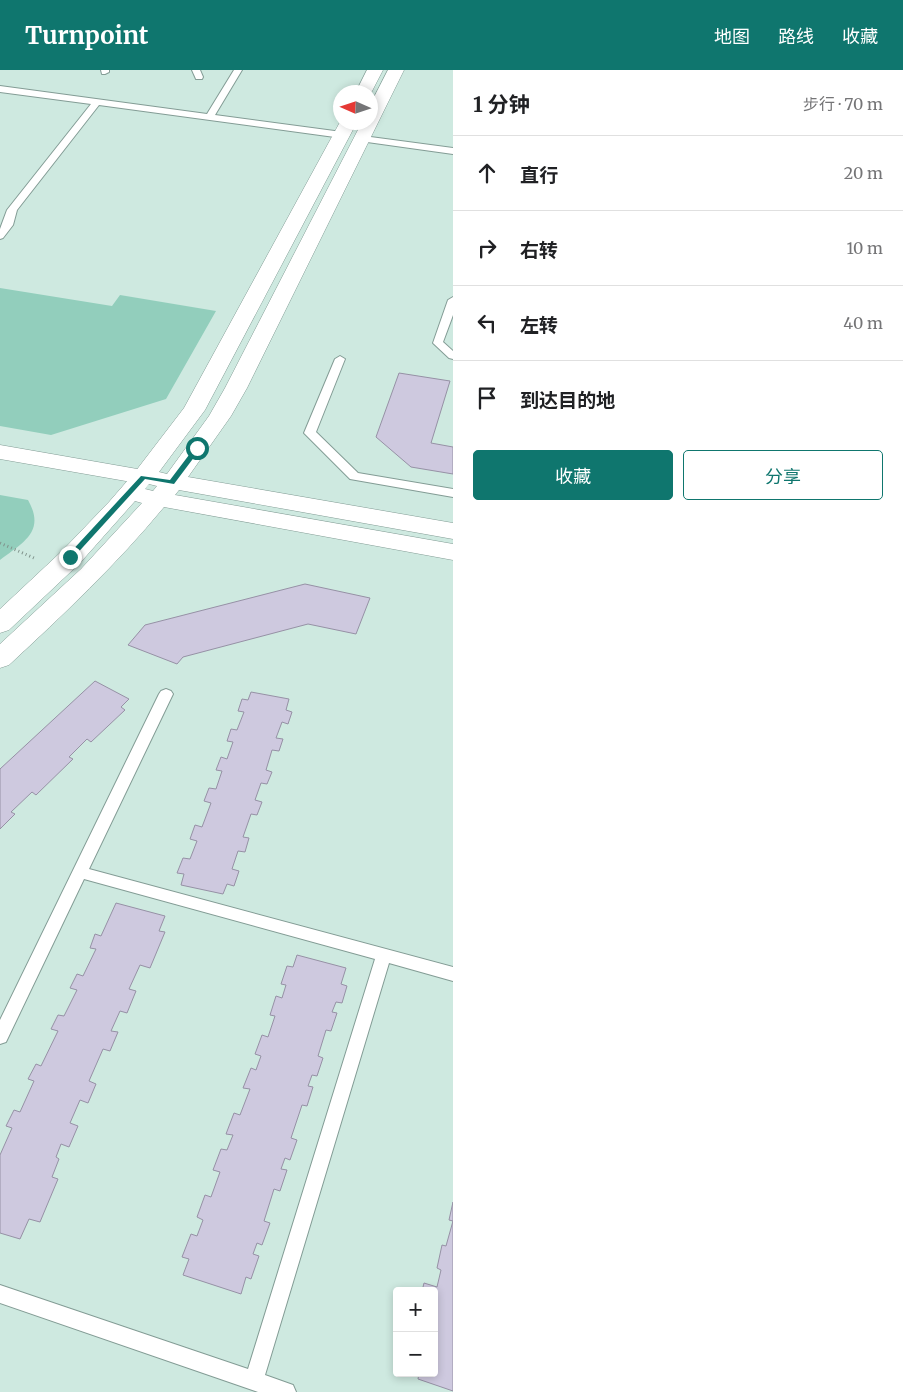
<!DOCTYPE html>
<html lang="zh">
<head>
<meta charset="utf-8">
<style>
  body { margin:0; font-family:Merriweather,"Noto Sans SC",serif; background:#f6f6f6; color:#202124 }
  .controls { position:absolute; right:15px; bottom:15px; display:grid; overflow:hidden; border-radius:5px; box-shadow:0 2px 8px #0003 }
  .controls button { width:45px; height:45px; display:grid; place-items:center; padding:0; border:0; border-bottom:1px solid #e0e0e0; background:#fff; color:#202124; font:25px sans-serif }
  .compass { position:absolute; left:333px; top:15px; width:45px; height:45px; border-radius:50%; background:#fff; box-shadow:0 2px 8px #0003; rotate:273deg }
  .stop { position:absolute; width:15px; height:15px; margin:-11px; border:4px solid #0f766e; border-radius:50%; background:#fff }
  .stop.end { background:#0f766e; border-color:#fff; box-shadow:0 1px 5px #0008 }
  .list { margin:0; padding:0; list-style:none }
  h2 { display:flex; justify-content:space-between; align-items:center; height:65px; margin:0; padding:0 20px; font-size:21px }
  h2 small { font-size:16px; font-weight:400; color:#757577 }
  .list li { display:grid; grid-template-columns:32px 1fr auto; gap:15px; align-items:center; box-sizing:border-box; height:75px; padding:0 20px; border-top:1px solid #e0e0e0 }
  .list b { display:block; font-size:19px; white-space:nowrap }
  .list em { font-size:16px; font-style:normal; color:#757577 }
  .actions { display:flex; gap:10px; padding:15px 20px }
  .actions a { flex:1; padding:11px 0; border:1px solid #0f766e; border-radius:5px; text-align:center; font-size:18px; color:#0f766e }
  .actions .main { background:#0f766e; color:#fff }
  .icon { flex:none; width:28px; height:28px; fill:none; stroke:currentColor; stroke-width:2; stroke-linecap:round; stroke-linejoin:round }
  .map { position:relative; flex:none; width:453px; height:1322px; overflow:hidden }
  header { display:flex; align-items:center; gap:30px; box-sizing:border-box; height:70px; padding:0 25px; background:#0f766e; color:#fff }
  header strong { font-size:24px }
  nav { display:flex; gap:28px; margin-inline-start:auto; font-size:18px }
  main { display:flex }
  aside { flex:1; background:#fff }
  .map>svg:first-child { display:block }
  .green { fill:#92cebc }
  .building { fill:#cec9df; stroke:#9691a5 }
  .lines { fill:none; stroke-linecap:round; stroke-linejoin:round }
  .lane-casing { stroke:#839c95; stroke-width:2 }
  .street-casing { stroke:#839c95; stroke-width:1 }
  .secondary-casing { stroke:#839c95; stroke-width:1 }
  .path { stroke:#80938c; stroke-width:3; stroke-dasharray:1 3; stroke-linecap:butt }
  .lane { fill:#fff; fill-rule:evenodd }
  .street { fill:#fff; fill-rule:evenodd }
  .secondary { fill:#fff; fill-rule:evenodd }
  .route { fill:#0f766e }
</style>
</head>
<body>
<header>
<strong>Turnpoint</strong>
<nav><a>地图</a><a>路线</a><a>收藏</a></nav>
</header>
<main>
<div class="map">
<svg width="453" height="1322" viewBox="0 0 453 1322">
  <rect width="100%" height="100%" fill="#cee9e0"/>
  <g class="green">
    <path d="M0 218 112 236 120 225 216 241 166 329 51 365 0 356Z"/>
    <path d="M0 425 28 430C46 462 23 472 0 490Z"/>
  </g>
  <g class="building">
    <path d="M399 303 450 311 431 373 453 377V404L411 397 376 367Z"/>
    <path d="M305 514 370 528 356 564 308 554 183 587 177 594 128 575 145 555Z"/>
    <path d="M95 611 129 629 121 637 125 640 91 672 87 669 69 687 73 689 36 725 32 722 11 742 15 744 0 759V699Z"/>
    <path d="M251 622 289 629 286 640 292 642 288 654 282 652 276 668 283 669 279 681 272 680 266 700 272 702 267 714 261 713 255 730 262 732 257 745 251 744 243 767 249 768 245 782 238 781 232 799 239 801 234 816 227 814 223 824 181 815 184 804 177 803 183 788 190 789 197 771 190 769 195 755 202 757 211 733 204 731 209 718 216 719 222 701 216 700 221 687 227 689 233 672 227 671 231 659 237 660 244 642 238 641 242 629 248 630Z"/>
    <path d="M116 833 165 846 159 861 165 862 150 898 140 895 129 919 136 921 127 943 120 941 111 961 118 962 110 981 103 979 89 1011 96 1014 88 1033 80 1030 70 1053 78 1056 69 1077 61 1074 56 1087 59 1089 52 1107 58 1109 40 1152 29 1149 20 1169 0 1163V1085L12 1058 6 1056 14 1040 20 1042 34 1011 28 1009 36 994 41 996 58 961 51 959 58 945 64 946 77 920 70 918 77 904 83 906 96 879 90 878 95 864 101 866Z"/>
    <path d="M297 885 346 898 341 914 347 916 342 933 336 932 332 942 337 943 331 961 326 960 318 986 323 988 317 1006 312 1005 308 1016 313 1017 307 1036 302 1035 291 1068 297 1070 290 1090 285 1088 281 1099 287 1100 280 1121 274 1119 264 1151 270 1153 262 1175 257 1173 253 1184 259 1186 251 1209 246 1207 241 1224 183 1205 189 1189 182 1187 191 1164 197 1166 203 1150 197 1147 205 1125 211 1127 220 1102 213 1100 221 1079 227 1080 233 1065 226 1064 234 1043 240 1045 250 1019 243 1018 251 998 256 1000 261 986 255 984 262 965 268 967 275 946 270 945 276 926 282 928 286 915 281 914 287 896 293 897Z"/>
    <path d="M453 1132V1321L418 1309 419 1303H434V1221H422L424 1213 437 1217 441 1200 437 1198 442 1175 446 1176 453 1151 449 1150Z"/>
  </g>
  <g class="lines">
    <defs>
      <g id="lane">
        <path d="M101 0H109V2L105 4H102Z"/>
        <path d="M192 0H200L203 7 202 9H196Z"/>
        <path d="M234 0H242L215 45 342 62 346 65 342 68 99 35 17 140 13 155 3 168 0 169V159L7 140 91 34 0 22V16L207 44Z"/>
        <path d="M363 66 453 78V84L360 71 359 69Z"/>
        <path d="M453 227V245L443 272 453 281V289L449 288 433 273 448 230Z"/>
        <path d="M340 286 345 289 316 362 358 403 453 419V427L350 409 304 363 335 289Z"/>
        <path d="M166 619 171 621 173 624 89 799 453 897V911L389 893 265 1305 293 1315 296 1322H258L0 1233V1215L248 1299 375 889 84 809 6 972 0 974V950L159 624 161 621Z"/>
      </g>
      <path id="street" d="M0 375 143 400 151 402 155 407 151 412 143 414 0 389Z"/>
      <g id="secondary">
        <path d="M367 0H383L370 25V22H356Z"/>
        <path d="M388 0H404L247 318 231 346 188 407 453 453V469L179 420 175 425 453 474V490L164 437C117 494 63 545 9 595L0 598V574L81 499 142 433 135 431 80 493 9 560 0 563V539L62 481 109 432 135 402 184 338 340 52H357L205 340 159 402 167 404 209 346 225 318 362 52H370V35ZM149 414 157 416 153 421 145 419Z"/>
      </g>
    </defs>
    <use href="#lane" class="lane-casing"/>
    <use href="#street" class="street-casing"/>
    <use href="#secondary" class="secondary-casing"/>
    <path class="path" d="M0 473 34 488"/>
    <use href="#lane" class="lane"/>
    <use href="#street" class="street"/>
    <use href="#secondary" class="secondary"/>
  </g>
  <path class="route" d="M195 377 201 378 174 414 145 409 73 488H68V485L141 406 170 410Z"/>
</svg>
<div class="controls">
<button>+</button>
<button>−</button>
</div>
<svg class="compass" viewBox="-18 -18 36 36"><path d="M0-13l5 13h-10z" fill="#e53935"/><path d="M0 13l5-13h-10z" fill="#757577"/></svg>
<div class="stop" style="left:197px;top:378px"></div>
<div class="stop end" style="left:70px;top:487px"></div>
</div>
<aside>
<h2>1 分钟<small>步行 · 70 m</small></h2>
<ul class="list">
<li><svg class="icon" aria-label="ahead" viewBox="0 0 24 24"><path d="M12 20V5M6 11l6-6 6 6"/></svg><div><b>直行</b></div><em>20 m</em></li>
<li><svg class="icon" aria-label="right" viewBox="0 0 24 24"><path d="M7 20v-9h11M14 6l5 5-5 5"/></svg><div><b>右转</b></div><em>10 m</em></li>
<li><svg class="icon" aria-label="left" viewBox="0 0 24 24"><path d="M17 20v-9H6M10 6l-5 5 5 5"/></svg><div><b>左转</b></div><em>40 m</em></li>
<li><svg class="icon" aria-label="arrive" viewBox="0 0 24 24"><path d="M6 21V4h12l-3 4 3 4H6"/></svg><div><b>到达目的地</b></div></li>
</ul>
<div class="actions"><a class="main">收藏</a><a>分享</a></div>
</aside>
</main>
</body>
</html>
